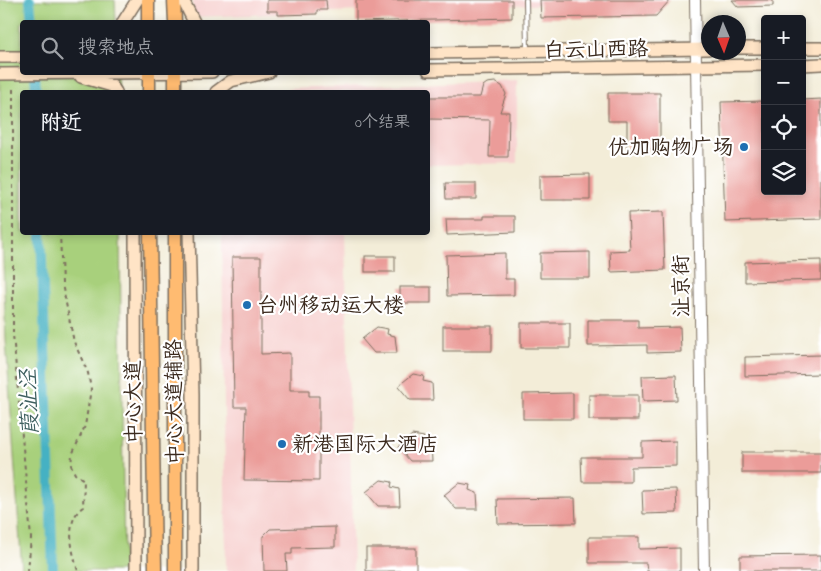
<!DOCTYPE html>
<html lang="zh">
<head>
<meta charset="utf-8">
<style>
  body { margin:0; font-family:"Indie Flower","LXGW WenKai TC",sans-serif; background:#20242c; color:#f1f3f6 }
  .controls { position:absolute; right:15px; top:15px; display:grid; overflow:hidden; border-radius:5px; box-shadow:0 2px 8px #0003 }
  .controls button { width:45px; height:45px; display:grid; place-items:center; padding:0; border:0; border-bottom:1px solid #363941; background:#171b24; color:#f1f3f6; font:25px sans-serif }
  .compass { position:absolute; left:701px; top:15px; width:45px; height:45px; border-radius:50%; background:#171b24; box-shadow:0 2px 8px #0003; rotate:178deg }
  .list { margin:0; padding:0; list-style:none }
  h2 { display:flex; justify-content:space-between; align-items:center; height:65px; margin:0; padding:0 20px; font-size:21px }
  h2 small { font-size:16px; font-weight:400; color:#9ea1a6 }
  .icon { flex:none; width:28px; height:28px; fill:none; stroke:currentColor; stroke-width:2; stroke-linecap:round; stroke-linejoin:round }
  .map { position:relative; flex:none; width:821px; height:571px; overflow:hidden }
  .search { position:absolute; background:#171b24; box-shadow:0 2px 8px #0003; left:20px; top:20px; width:410px; height:55px; display:flex; align-items:center; gap:12px; box-sizing:border-box; padding:0 18px; border-radius:5px; color:#9ea1a6; font-size:19px }
  .panel { position:absolute; background:#171b24; box-shadow:0 2px 8px #0003; left:20px; top:90px; width:410px; height:145px; border-radius:5px }
  .map>svg:first-child { display:block }
  .built { fill:#f7d0cf }
  .green { fill:#a8d07c; stroke:#727d4d }
  .lines { fill:none; stroke-linecap:round; stroke-linejoin:round }
  .canal { stroke:#45b1c3; stroke-width:10 }
  .building { fill:#eb9c99 }
  .service-casing { stroke:#7b6e5f; stroke-width:6 }
  .tertiary-casing { stroke:#7b6e5f; stroke-width:12 }
  .secondary-casing { stroke:#7b6e5f; stroke-width:14 }
  .primary-casing { stroke:#7b6e5f; stroke-width:15 }
  .path { stroke:#7b6e5f; stroke-width:2; stroke-dasharray:4 4; stroke-linecap:butt }
  .service { stroke:#fff; stroke-width:4 }
  .tertiary { stroke:#fff; stroke-width:10 }
  .secondary { stroke:#ffe4c6; stroke-width:11 }
  .primary { stroke:#ffbb71; stroke-width:12 }
  .poi-dot { fill:#1f6fb2; stroke:#fff; stroke-width:2 }
  .labels { text-anchor:middle; stroke-width:4.5; stroke-linejoin:round; paint-order:stroke }
  .street-label { font-size:21px; fill:#3b2a1e; stroke:#fff }
  .poi-label { font-size:21px; fill:#3b2a1e; stroke:#fff; text-anchor:start }
  .water-label { font-size:22px; font-style:italic; fill:#3f6060; stroke:#fff }
</style>
</head>
<body>
<div class="map">
<svg width="821" height="571" viewBox="0 0 821 571">
  <rect width="100%" height="100%" fill="#fff"/>
  <filter id="ink" filterUnits="userSpaceOnUse"><feTurbulence type="fractalNoise" baseFrequency=".02" numOctaves="2"/><feDisplacementMap in="SourceGraphic" scale="10" xChannelSelector="R" yChannelSelector="G"/><feConvolveMatrix kernelMatrix="1 2 1 2 8 2 1 2 1" color-interpolation-filters="sRGB"/></filter>
  <filter id="wash" filterUnits="userSpaceOnUse"><feTurbulence type="fractalNoise" baseFrequency=".0096" numOctaves="4" result="noise"/><feDisplacementMap in="SourceGraphic" scale="20" xChannelSelector="R" yChannelSelector="G"/><feGaussianBlur stdDeviation="1.12" result="paint"/><feColorMatrix in="noise" values="0 0 0 0 0 0 0 0 0 0 0 0 0 0 0 0 0 1.4 0 .05"/><feComposite in="paint" operator="in"/></filter>
  <g filter="url(#wash)">
    <rect width="100%" height="100%" fill="#f3edd8"/>
    <g class="built">
      <path d="M193 0H672L193 17Z"/>
      <path d="M517 80V163L428 165V92H283L287 89Z"/>
      <path d="M222 233H345L353 571H226Z"/>
    </g>
    <path class="green" d="M0 0H115L116 22H22V72L117 73 118 92H22V232L120 233 124 571H22L6 341 0 183Z"/>
    <g class="lines">
      <g class="canal">
        <path d="M30 0 32 22"/>
        <path d="M35 72 36 92"/>
        <path d="M41 232 53 571"/>
      </g>
    </g>
    <g id="blocks">
      <g class="building">
        <path d="M267 0H326L327 10H317V14L278 15V11H267Z"/>
        <path d="M356 0H512V18L356 22Z"/>
        <path d="M540 0H670L656 16 541 18Z"/>
        <path d="M732 0H773V6L738 7Z"/>
        <path d="M495 82 502 86 506 94 500 112H509L508 157H489L490 120 428 119V97H480L483 86 487 83Z"/>
        <path d="M608 93H660V149H627V121H608Z"/>
        <path d="M821 99V219L725 222 721 102 765 101V191H802V100Z"/>
        <path d="M590 174V200H540V175Z"/>
        <path d="M445 183H476V199H446Z"/>
        <path d="M663 212 665 270 611 272 610 251 630 250 628 213Z"/>
        <path d="M484 216H515V232L447 235 446 219H484Z"/>
        <path d="M590 252V278H540V253Z"/>
        <path d="M505 253V279H514V295L447 296 446 255Z"/>
        <rect x="365" y="256" width="30" height="16"/>
        <path d="M232 257H261V354L290 353V390H309V396H319V481L244 480 246 407H234Z"/>
        <path d="M821 260V280L745 282V262Z"/>
        <rect x="400" y="287" width="31" height="16"/>
        <path d="M588 320H638V328L680 327 681 352 647 353V345L588 346Z"/>
        <rect x="521" y="323" width="49" height="25"/>
        <rect x="443" y="326" width="49" height="25"/>
        <path d="M377 327 388 329 387 334 395 336 397 353H374L362 339Z"/>
        <path d="M821 355V374L745 376V357Z"/>
        <path d="M413 374 424 376 423 381 432 383 433 400H410L398 386Z"/>
        <path d="M676 375 677 400 643 401 642 376Z"/>
        <path d="M573 393V419H523V394Z"/>
        <rect x="589" y="395" width="49" height="25"/>
        <path d="M412 435 424 437 423 442 431 445 432 461H410L398 447Z"/>
        <path d="M676 441V466L631 467V482H582L581 457H642V442Z"/>
        <rect x="742" y="452" width="79" height="21"/>
        <path d="M381 480 392 482 391 487 399 489 400 506H378L366 492Z"/>
        <path d="M459 483 470 485 469 490 477 493 478 509H456L444 495Z"/>
        <path d="M676 489 677 513 643 514 642 490Z"/>
        <path d="M575 498 576 523 498 524 497 499Z"/>
        <path d="M335 527V547L292 548V554H286L287 571H264L263 536 270 529Z"/>
        <path d="M589 537H639V549L680 548V571H647L646 563H589Z"/>
        <rect x="366" y="548" width="50" height="23"/>
        <path d="M821 555V571H740V556Z"/>
      </g>
    </g>
  </g>
  <g filter="url(#ink)">
    <use href="#blocks" fill-opacity="0" stroke="#7b6e5f" stroke-width="1"/>
    <g class="lines">
      <defs>
        <path id="service" d="M526 0 527 50"/>
        <path id="tertiary" d="M695 0 704 571"/>
        <g id="secondary">
          <path d="M183 0 194 22"/>
          <path d="M123 22 137 0"/>
          <path d="M738 48H765"/>
          <path d="M802 48H821"/>
          <path d="M428 53 708 49"/>
          <path d="M0 57H22"/>
          <path d="M802 65 821 64"/>
          <path d="M428 70 765 65"/>
          <path d="M0 74 212 72"/>
          <path d="M81 77 112 86 116 92"/>
          <path d="M216 92 231 81 269 72"/>
          <path d="M135 232 136 571"/>
          <path d="M189 232 193 394V571"/>
        </g>
        <g id="primary">
          <path d="M148 0V22"/>
          <path d="M174 0 175 22"/>
          <path d="M149 72V92"/>
          <path d="M175 72V92"/>
          <path d="M150 232 155 571"/>
          <path d="M175 571V232"/>
        </g>
      </defs>
      <use href="#service" class="service-casing"/>
      <use href="#tertiary" class="tertiary-casing"/>
      <use href="#secondary" class="secondary-casing"/>
      <use href="#primary" class="primary-casing"/>
      <g class="path">
        <path d="M13 89V334L31 538 28 571"/>
        <path d="M60 232 62 284 74 342 88 373 91 389 85 426 72 455 71 465 75 474 84 480 83 507C64 520 72 552 78 571"/>
      </g>
      <use href="#service" class="service"/>
      <use href="#tertiary" class="tertiary"/>
      <use href="#secondary" class="secondary"/>
      <use href="#primary" class="primary"/>
    </g>
  </g>
  <g class="poi-dot">
    <circle cx="744" cy="147" r="5"/>
    <circle cx="247" cy="305" r="5"/>
    <circle cx="282" cy="444" r="5"/>
  </g>
  <g class="labels">
    <g class="street-label">
      <text transform="translate(596 49) rotate(-1)" y="7">白云山西路</text>
      <text transform="translate(681 286) rotate(-91)" y="7">沚京街</text>
      <text transform="translate(133 402) rotate(-91)" y="7">中心大道</text>
      <text transform="translate(174 402) rotate(-91)" y="7">中心大道辅路</text>
    </g>
    <g class="poi-label">
      <text x="734" y="154" text-anchor="end">优加购物广场</text>
      <text x="257" y="312">台州移动运大楼</text>
      <text x="292" y="451">新港国际大酒店</text>
    </g>
    <g class="water-label">
      <text transform="translate(28 402) rotate(-92)" y="8">葭沚泾</text>
    </g>
  </g>
</svg>
<div class="controls">
<button>+</button>
<button>−</button>
<button><svg class="icon" aria-label="locate" viewBox="0 0 24 24"><circle cx="12" cy="12" r="6"/><path d="M12 2v4M12 18v4M2 12h4M18 12h4"/></svg></button>
<button><svg class="icon" aria-label="layers" viewBox="0 0 24 24"><path d="M12 4l9 5-9 5-9-5zM3 14l9 5 9-5"/></svg></button>
</div>
<svg class="compass" viewBox="-18 -18 36 36"><path d="M0-13l5 13h-10z" fill="#e53935"/><path d="M0 13l5-13h-10z" fill="#9ea1a6"/></svg>
<div class="search"><svg class="icon" aria-label="search" viewBox="0 0 24 24"><circle cx="10" cy="10" r="6"/><path d="M15 15l6 6"/></svg>搜索地点</div>
<section class="panel">
<h2>附近<small>0个结果</small></h2>
<ul class="list">
</ul>
</section>
</div>
</body>
</html>
